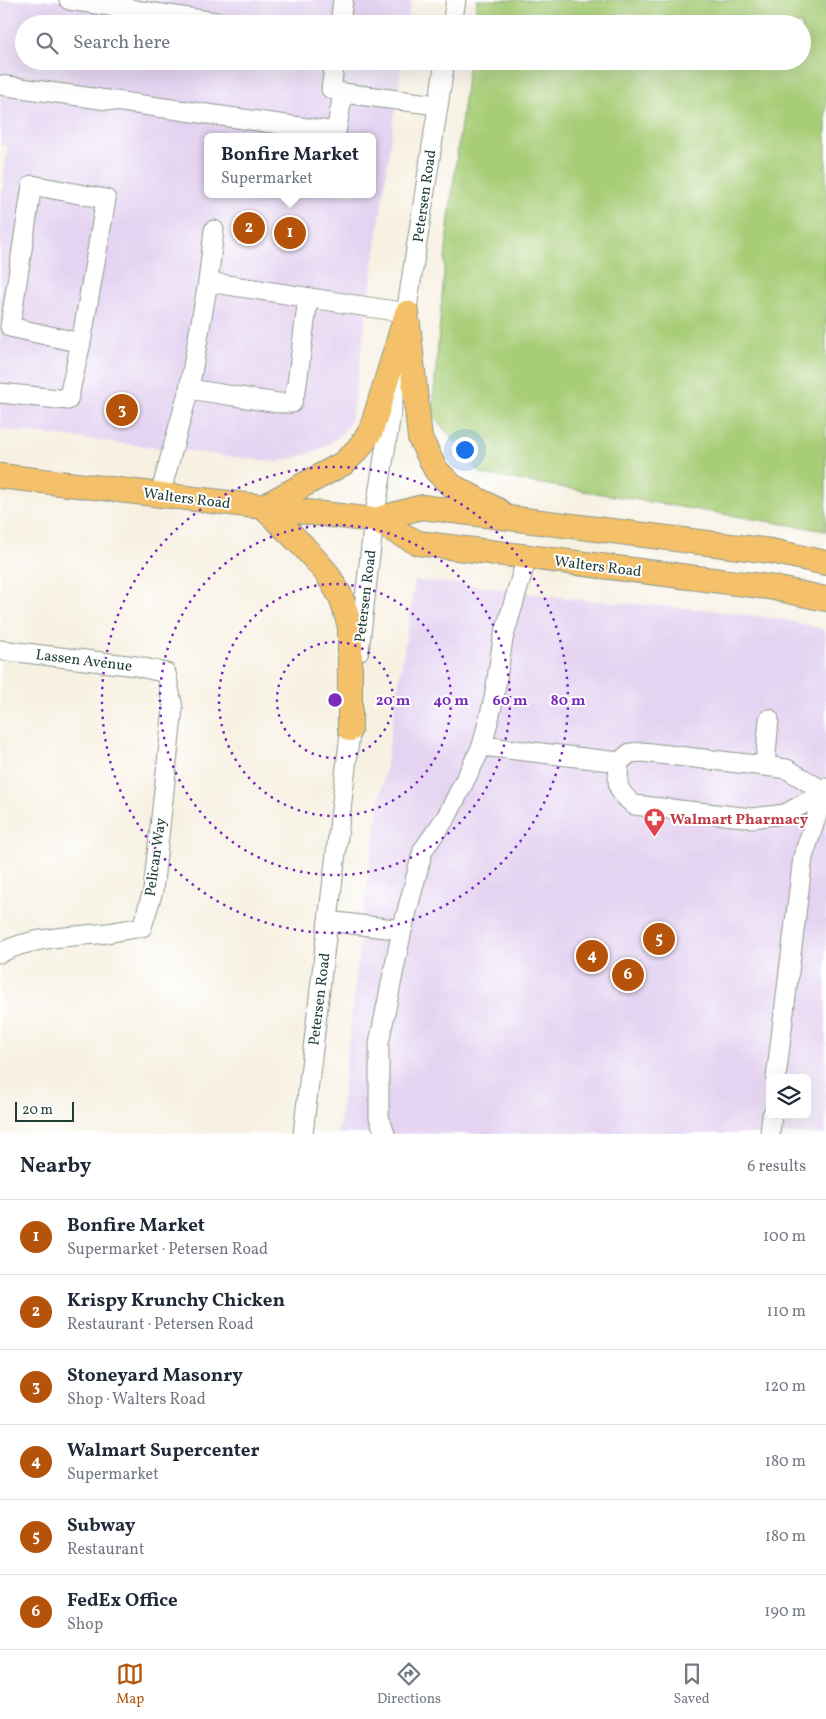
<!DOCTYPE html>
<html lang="en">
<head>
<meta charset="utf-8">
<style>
  body { margin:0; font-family:Vollkorn,serif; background:#f2f2f3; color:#1f2937 }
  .controls { position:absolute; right:15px; bottom:15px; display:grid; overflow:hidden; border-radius:8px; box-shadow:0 5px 20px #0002 }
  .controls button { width:45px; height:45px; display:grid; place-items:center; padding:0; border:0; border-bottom:1px solid #e0e1e3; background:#fff; color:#1f2937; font:25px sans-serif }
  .scale { position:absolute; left:15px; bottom:12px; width:59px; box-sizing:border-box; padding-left:5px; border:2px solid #1f3d34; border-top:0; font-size:14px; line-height:18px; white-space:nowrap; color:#1f3d34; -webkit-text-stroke:4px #fff; paint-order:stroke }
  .you { position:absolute; left:464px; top:449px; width:18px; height:18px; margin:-12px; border:4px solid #fff; border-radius:50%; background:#1a73e8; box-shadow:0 0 0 8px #1a73e833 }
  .badge { display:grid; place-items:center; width:32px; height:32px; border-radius:50%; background:#b45309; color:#fff; font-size:16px; font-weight:700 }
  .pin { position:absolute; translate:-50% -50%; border:2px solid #fff; box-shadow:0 1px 5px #0006 }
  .popup { position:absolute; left:204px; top:133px; width:172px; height:65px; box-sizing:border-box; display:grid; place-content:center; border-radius:8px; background:#fff; filter:drop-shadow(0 1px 4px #0005); font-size:16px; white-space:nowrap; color:#747a83 }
  .popup b { font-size:19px; color:#1f2937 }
  .popup::after { content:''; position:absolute; left:50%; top:100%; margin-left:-10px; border:10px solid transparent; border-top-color:#fff }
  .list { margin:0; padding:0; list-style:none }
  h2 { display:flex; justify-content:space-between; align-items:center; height:65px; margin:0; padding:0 20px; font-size:21px }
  h2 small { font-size:16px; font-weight:400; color:#747a83 }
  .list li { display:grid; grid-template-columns:32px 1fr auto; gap:15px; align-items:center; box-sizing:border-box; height:75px; padding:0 20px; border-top:1px solid #e0e1e3 }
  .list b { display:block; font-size:19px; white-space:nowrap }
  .list p { margin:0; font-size:16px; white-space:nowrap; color:#747a83 }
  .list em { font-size:16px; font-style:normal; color:#747a83 }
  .icon { flex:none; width:28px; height:28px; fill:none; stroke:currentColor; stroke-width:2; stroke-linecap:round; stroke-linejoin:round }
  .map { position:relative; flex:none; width:826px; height:1134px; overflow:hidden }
  .search { position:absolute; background:#fff; box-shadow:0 5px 20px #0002; left:15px; right:15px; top:15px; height:55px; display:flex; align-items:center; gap:12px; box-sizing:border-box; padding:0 18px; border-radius:28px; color:#747a83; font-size:19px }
  .sheet { height:515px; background:#fff }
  nav { display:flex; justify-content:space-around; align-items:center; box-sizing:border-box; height:70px; border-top:1px solid #e0e1e3; background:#fff; font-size:14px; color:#747a83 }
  nav a { display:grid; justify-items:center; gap:2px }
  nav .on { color:#b45309 }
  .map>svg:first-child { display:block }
  .built { fill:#e4d3f1; fill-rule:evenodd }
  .green { fill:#a7cd77; stroke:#638556 }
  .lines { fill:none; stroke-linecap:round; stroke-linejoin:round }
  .minor-casing { stroke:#8b978b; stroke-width:21 }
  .major-casing { stroke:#8b978b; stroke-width:26 }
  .minor { stroke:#fff; stroke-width:19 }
  .major { stroke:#f4c16b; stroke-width:24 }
  .ring { fill:none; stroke:#7b2cbf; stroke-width:2.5; stroke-dasharray:2.5 5 }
  .labels { text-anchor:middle; stroke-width:4; stroke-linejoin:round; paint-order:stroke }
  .street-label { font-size:15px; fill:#1f3d34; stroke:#fff }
  .health-label { font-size:15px; font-weight:bold; fill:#be3a42; stroke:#fff; text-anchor:start }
  .centre { fill:#7b2cbf; stroke:#fff; stroke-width:2.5 }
  .ring-label { font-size:15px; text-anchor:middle; font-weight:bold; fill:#7b2cbf; stroke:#fff; stroke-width:4; stroke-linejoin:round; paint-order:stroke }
</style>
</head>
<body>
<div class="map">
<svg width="826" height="1134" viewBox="0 0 826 1134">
  <rect width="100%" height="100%" fill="#fff"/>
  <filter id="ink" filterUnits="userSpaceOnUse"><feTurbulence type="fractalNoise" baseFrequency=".02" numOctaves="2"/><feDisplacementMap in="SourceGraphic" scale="10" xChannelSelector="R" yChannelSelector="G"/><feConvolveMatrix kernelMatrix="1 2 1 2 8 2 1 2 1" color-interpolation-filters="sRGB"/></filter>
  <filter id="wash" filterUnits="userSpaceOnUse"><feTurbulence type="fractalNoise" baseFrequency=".0096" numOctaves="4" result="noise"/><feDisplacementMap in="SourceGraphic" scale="20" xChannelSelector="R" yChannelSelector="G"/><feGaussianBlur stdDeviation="1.12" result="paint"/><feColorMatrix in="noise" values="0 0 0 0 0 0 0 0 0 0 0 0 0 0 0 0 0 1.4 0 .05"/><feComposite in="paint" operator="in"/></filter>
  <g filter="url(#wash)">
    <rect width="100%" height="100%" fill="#f7f1e2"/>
    <g class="built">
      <path d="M0 0H411L407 24H24V61H402L355 397 350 422 341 434 325 447 308 454 278 462 0 429V207L8 147 0 145ZM208 137H372V194H208Z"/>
      <path d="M415 581 465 584 571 599 699 609 782 619 822 629 826 632V1134H338L365 896ZM770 1078H807V1115H770Z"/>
    </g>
    <path class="green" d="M477 0H826V531L481 474 432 415 448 225 469 61H802V24H474Z"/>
  </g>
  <g filter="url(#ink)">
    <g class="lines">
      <defs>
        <g id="minor">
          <path d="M69 0 229 24"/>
          <path d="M340 24 343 0"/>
          <path d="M452 24 456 0"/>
          <path d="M335 61 331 89 343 93 437 105"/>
          <path d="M0 85 336 132 343 93"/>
          <path d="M208 282 214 230"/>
          <path d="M404 327 445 61"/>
          <path d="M189 389 278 403H292L297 384 308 298"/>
          <path d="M0 393 68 400 81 343 106 199 32 185 10 327 81 343"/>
          <path d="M160 495 189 389 208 282 407 313"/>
          <path d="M0 650 136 666 166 673 173 708 153 891 142 927C130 929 119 931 107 933 70 937 34 936 0 953"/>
          <path d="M359 651 374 520 397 376"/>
          <path d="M482 746 619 762 630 753 642 752 765 766 769 719"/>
          <path d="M619 762C618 786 614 788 634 805L752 818 785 814 825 792 787 769 765 766"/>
          <path d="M328 921 402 930"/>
          <path d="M776 1078 803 857 826 788"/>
          <path d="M303 1134 352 716"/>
          <path d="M385 1134 379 1117V1043L402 930 423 850 447 816 482 746 494 698 503 639 527 557"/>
          <path d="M770 1134 772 1115"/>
        </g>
        <g id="major">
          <path d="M408 324 420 438 436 470 452 486 499 511"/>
          <path d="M0 476 374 520 418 543 769 587 826 599"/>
          <path d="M263 507 344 463 359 448 371 431 407 313"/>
          <path d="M263 507 303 546 326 572 341 597 350 626V729"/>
          <path d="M374 520 422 507 771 551 826 563"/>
        </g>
      </defs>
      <use href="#minor" class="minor-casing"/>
      <use href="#major" class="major-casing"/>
      <use href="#minor" class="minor"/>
      <use href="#major" class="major"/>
    </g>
  </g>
  <g class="ring">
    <circle cx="335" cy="700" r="58"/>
    <circle cx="335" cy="700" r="116"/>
    <circle cx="335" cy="700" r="175"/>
    <circle cx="335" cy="700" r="233"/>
  </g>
  <defs>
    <symbol id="pharmacy-pin" viewBox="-11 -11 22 30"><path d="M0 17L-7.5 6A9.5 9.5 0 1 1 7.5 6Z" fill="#e0444e" stroke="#fff"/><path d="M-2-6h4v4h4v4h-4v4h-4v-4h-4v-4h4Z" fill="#fff"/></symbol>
  </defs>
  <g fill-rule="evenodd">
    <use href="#pharmacy-pin" x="642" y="806" width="25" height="34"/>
  </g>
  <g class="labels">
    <g class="street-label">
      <text transform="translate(424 196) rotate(-82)" y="5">Petersen Road</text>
      <text transform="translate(187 498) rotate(7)" y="5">Walters Road</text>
      <text transform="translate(598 566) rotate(7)" y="5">Walters Road</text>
      <text transform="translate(365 596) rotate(-83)" y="5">Petersen Road</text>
      <text transform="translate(84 660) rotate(7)" y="5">Lassen Avenue</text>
      <text transform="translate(155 857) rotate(-82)" y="5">Pelican Way</text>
      <text transform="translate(319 999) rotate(-83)" y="5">Petersen Road</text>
    </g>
    <g class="health-label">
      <text x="670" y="824">Walmart Pharmacy</text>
    </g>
  </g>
  <circle cx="335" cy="700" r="8" class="centre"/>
  <g class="ring-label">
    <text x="393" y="705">20 m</text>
    <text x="451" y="705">40 m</text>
    <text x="510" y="705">60 m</text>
    <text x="568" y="705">80 m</text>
  </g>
</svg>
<div class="controls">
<button><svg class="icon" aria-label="layers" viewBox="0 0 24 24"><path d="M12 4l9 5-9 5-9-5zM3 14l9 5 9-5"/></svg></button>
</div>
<div class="scale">20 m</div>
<div class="you"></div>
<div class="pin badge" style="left:290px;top:233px">1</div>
<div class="popup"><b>Bonfire Market</b>Supermarket</div>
<div class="pin badge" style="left:249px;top:228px">2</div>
<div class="pin badge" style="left:122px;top:410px">3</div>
<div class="pin badge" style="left:592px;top:956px">4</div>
<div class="pin badge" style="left:659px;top:939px">5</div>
<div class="pin badge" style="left:628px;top:975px">6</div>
<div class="search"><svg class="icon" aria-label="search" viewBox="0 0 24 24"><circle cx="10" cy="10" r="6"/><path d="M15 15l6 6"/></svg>Search here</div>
</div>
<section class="sheet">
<h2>Nearby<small>6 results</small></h2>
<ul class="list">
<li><span class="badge">1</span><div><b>Bonfire Market</b><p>Supermarket · Petersen Road</p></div><em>100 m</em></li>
<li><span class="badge">2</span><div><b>Krispy Krunchy Chicken</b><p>Restaurant · Petersen Road</p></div><em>110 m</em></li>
<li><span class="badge">3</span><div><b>Stoneyard Masonry</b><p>Shop · Walters Road</p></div><em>120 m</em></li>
<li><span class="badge">4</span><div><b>Walmart Supercenter</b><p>Supermarket</p></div><em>180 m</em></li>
<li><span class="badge">5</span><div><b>Subway</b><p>Restaurant</p></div><em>180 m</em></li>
<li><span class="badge">6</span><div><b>FedEx Office</b><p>Shop</p></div><em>190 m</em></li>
</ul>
</section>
<nav>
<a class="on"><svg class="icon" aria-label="map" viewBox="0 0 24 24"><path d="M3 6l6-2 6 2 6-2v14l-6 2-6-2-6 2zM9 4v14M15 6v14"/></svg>Map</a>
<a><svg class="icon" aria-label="directions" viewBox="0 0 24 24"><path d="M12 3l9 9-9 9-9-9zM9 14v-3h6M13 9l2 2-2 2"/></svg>Directions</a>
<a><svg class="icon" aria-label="saved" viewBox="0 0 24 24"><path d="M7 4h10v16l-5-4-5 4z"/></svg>Saved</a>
</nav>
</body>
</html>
